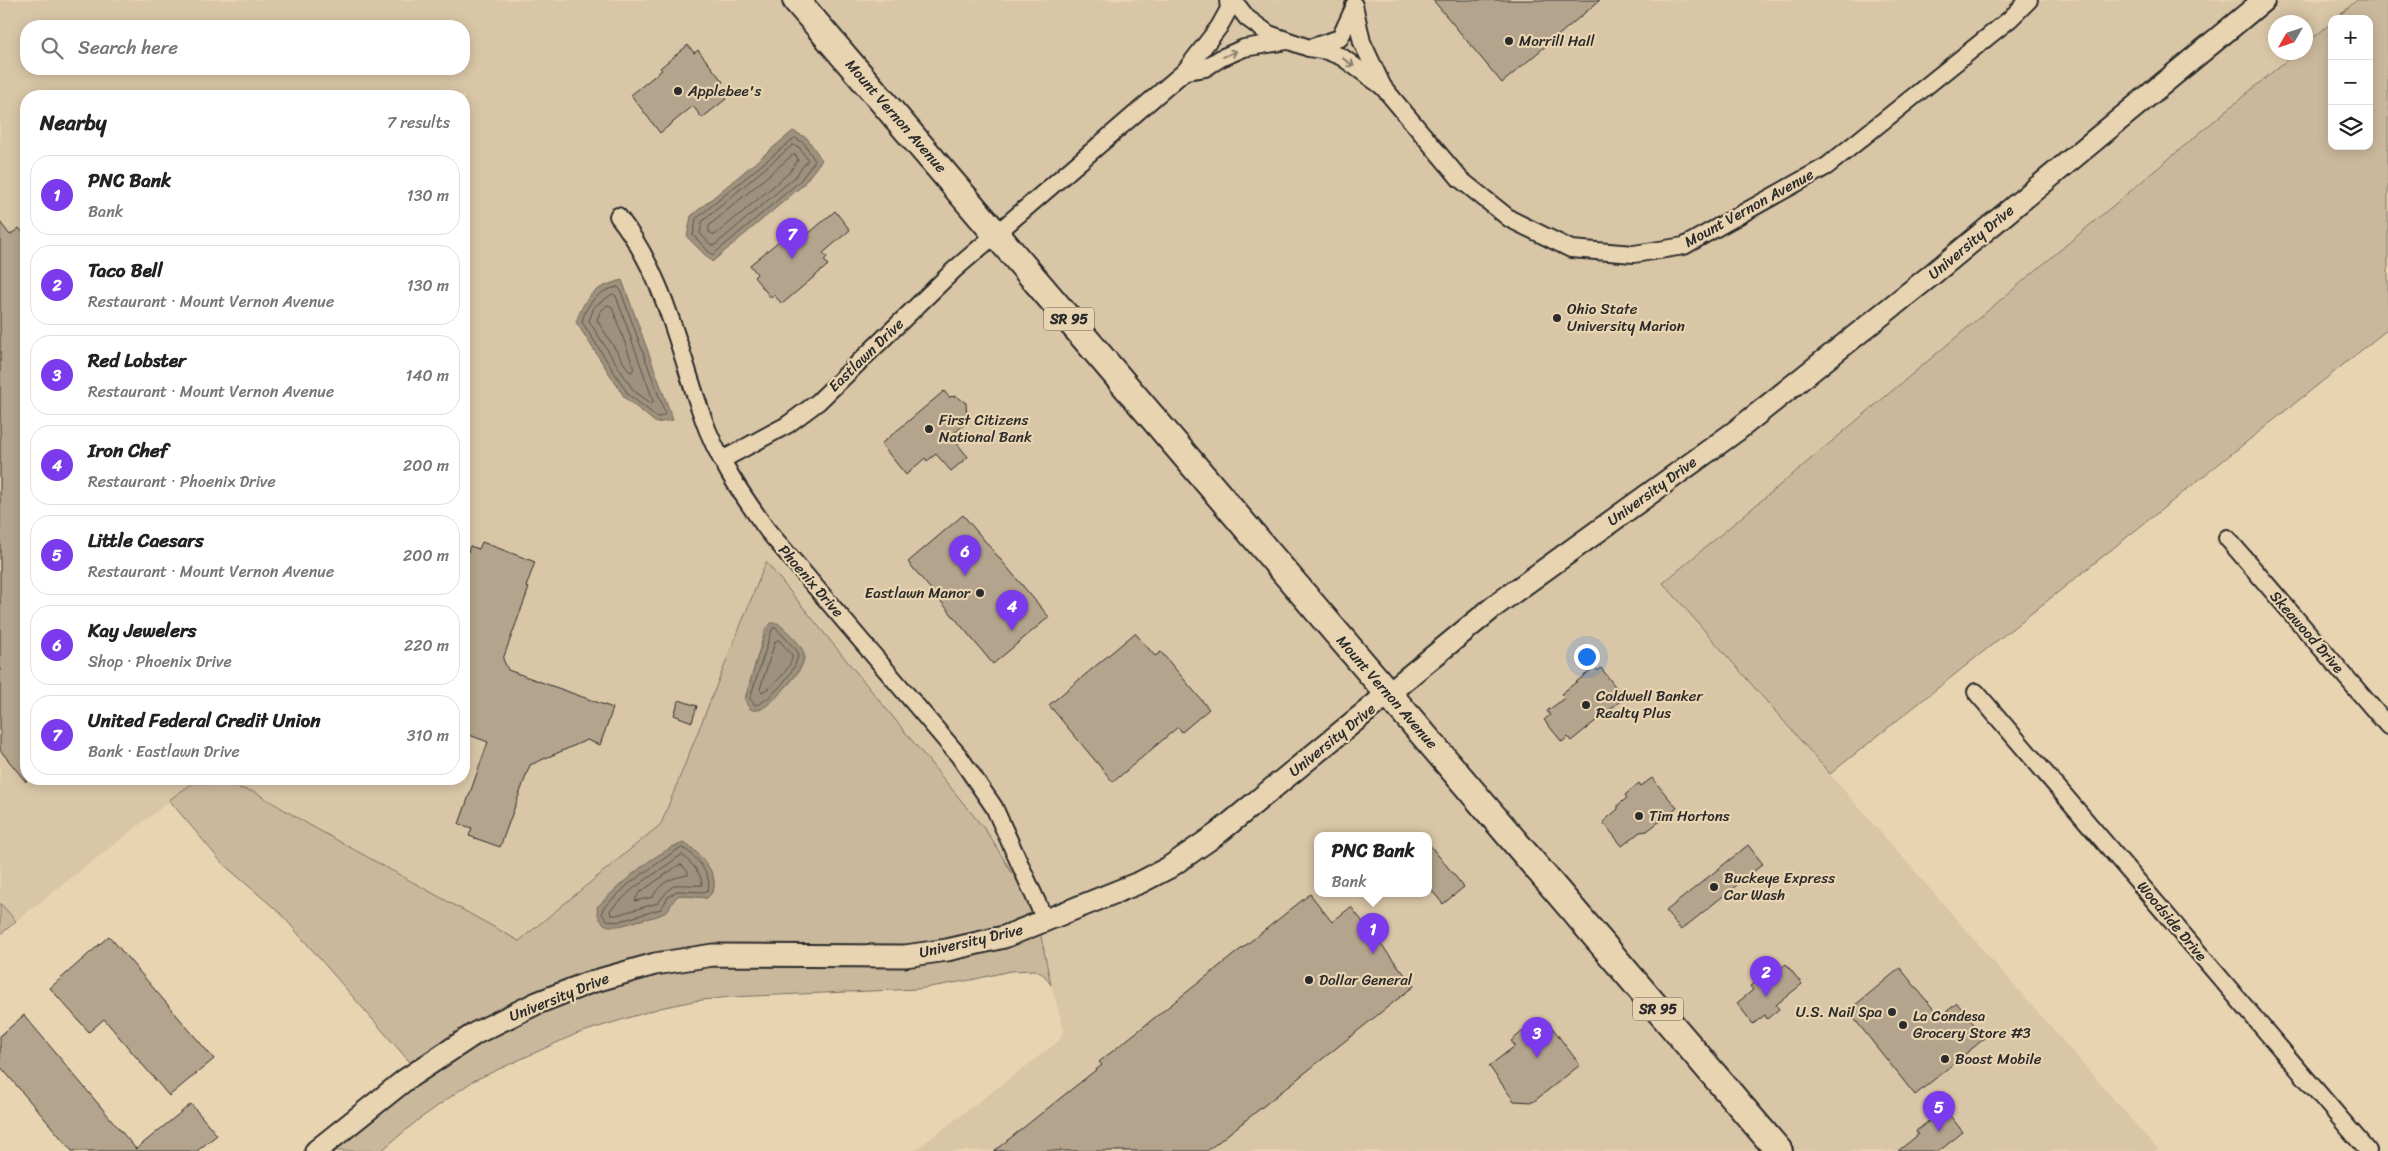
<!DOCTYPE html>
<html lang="en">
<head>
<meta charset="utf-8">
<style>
  body { margin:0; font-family:Sriracha,sans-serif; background:#f2f2f2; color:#222 }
  .controls { position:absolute; right:15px; top:15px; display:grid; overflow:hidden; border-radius:10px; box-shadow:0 2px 12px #0003 }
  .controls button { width:45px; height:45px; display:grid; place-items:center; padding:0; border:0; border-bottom:1px solid #e0e0e0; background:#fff; color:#222; font:25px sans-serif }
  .compass { position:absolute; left:2268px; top:15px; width:45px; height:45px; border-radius:50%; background:#fff; box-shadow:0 2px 12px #0003; rotate:231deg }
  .you { position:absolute; left:1586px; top:656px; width:18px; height:18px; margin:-12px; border:4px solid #fff; border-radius:50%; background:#1a73e8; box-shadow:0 0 0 8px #1a73e833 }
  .badge { display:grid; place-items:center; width:32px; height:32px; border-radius:50%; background:#7c3aed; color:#fff; font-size:16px; font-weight:700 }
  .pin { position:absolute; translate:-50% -41px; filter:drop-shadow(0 1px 2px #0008) }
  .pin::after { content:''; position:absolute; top:26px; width:18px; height:15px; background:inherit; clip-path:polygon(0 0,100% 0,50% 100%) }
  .popup { position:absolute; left:1314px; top:832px; width:118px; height:65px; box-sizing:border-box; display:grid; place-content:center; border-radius:10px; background:#fff; filter:drop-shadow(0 1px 4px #0005); font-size:16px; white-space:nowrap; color:#767676 }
  .popup b { font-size:19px; color:#222 }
  .popup::after { content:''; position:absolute; left:50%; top:100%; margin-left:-10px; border:10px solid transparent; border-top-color:#fff }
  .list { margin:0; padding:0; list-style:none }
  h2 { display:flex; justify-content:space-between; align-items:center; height:65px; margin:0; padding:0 20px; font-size:21px }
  h2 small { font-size:16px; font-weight:400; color:#767676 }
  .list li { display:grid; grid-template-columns:32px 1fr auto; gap:15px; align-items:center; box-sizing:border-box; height:80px; margin:0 10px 10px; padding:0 10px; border:1px solid #e0e0e0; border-radius:20px }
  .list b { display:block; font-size:19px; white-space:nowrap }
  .list p { margin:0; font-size:16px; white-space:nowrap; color:#767676 }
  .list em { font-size:16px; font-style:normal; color:#767676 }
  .icon { flex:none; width:28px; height:28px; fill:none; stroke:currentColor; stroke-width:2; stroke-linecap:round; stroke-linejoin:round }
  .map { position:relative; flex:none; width:2388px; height:1151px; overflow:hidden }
  .search { position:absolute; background:#fff; box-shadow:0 2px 12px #0003; left:20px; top:20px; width:450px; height:55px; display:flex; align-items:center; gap:12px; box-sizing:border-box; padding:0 18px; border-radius:20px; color:#767676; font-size:19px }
  .panel { position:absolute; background:#fff; box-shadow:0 2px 12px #0003; left:20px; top:90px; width:450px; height:695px; border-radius:20px }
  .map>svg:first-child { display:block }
  .built { fill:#d9c6a7; fill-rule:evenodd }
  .green { fill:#cab89c; stroke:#7a7264; fill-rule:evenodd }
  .water { fill:#9e917d; stroke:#70685c }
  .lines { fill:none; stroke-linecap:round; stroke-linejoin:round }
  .shore { stroke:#59544c; stroke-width:1 }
  .building { fill:#b4a48d; stroke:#2b2b2b }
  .minor-casing { stroke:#2b2b2b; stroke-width:20 }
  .tertiary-casing { stroke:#2b2b2b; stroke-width:25 }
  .primary-casing { stroke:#2b2b2b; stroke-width:30 }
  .minor { stroke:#e9d4b2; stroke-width:16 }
  .tertiary { stroke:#e9d4b2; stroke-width:21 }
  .primary { stroke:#e9d4b2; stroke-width:26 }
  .oneway { stroke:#8a806e }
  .poi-dot { fill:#2b2b2b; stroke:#e9d4b2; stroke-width:2 }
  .labels { text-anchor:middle; stroke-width:4.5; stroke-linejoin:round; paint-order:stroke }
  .shield { fill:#e9d4b2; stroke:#645e54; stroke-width:1 }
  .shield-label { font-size:14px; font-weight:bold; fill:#2b2b2b }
  .poi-label { font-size:15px; fill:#2b2b2b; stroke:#e9d4b2; text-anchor:start }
  .street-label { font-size:15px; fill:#2b2b2b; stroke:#e9d4b2 }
</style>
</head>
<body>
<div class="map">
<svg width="2388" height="1151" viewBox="0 0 2388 1151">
  <rect width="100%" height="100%" fill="#e9d4b2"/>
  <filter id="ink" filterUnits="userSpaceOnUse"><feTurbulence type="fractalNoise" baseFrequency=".02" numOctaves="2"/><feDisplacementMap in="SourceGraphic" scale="10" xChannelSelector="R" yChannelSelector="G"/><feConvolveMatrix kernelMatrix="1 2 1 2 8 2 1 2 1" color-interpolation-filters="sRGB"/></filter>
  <g filter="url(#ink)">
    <path class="built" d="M0 0H2357L2335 19H2332V22L2306 44V22H2276V52L2295 53 1663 583 2159 1151H914L1059 1041 1064 1030 1051 985 1036 912 766 562 661 824 519 941 306 823 255 792 193 783 16 921 0 903ZM26 26H464V69H26ZM26 96H464V779H26ZM1318 835H1428V893H1318Z"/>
    <g class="green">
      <path d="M2357 0H2388V329L1830 774 1663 583 2295 53 2306 52V44L2332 22V146H2369V19H2335Z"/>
      <path d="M766 562 987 832 1036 912 1051 985 1044 975 1035 970 1010 971 971 980 918 989 730 997 694 1001 660 1008 576 1034 473 1081 418 1120 381 1151H309L414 1067 280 913 223 864 169 800 193 783 226 785 255 792 306 823 519 941 661 824ZM766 627C774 632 798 643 802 650 814 667 772 700 760 710L745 699ZM673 846 691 847C703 860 726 882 707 898L679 895 672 901 597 907 626 880Z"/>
      <path d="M0 903 16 921 0 935Z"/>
    </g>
    <g class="water">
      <path d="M793 131 807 138 822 160 802 186 712 262 687 237 691 216Z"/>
      <path d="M622 280 673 420 656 423 625 398 576 322C586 295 593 288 622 280Z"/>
      <path d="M771 623H778C785 630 803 644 804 655 805 669 770 708 758 710 750 712 747 706 745 699 750 685 764 629 771 623Z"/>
      <path d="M684 843C700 852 727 881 707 898L679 895C672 900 671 909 664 913 658 917 648 918 641 920 622 925 599 936 597 907 620 885 653 852 684 843Z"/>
    </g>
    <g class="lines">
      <g class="shore">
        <path d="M795 138 804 143 815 161 799 182 714 254H711L693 235 696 219Z"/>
        <path d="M793 145 799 147 808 160 794 178 715 245H711L700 233 702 222Z"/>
        <path d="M793 155H796L798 160 789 173 715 235 709 232V226Z"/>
        <path d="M617 287 620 289 665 413 663 416 657 417 628 394 582 322C586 303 598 291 617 287Z"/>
        <path d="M613 294 616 296 653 400 652 404 633 390 589 321 594 307Z"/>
        <path d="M608 305 612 307 634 368 632 372 629 371 597 320 600 312Z"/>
        <path d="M773 628H776L797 651C803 665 768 704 755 705L750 699Z"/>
        <path d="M779 640 792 655C793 667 773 687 762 692L760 689 775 642Z"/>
        <path d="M682 848C695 853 713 876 708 890L705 892 677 891 668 897 661 909 617 922 607 920 602 914 603 908 630 883 675 851Z"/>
        <path d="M682 855C690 861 703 875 702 885 673 887 678 877 658 903L616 915H611L610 910 634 888Z"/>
        <path d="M679 865H682L688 872V875C672 878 661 881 653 897L635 901 638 894Z"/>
      </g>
    </g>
    <g class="building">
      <path d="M1433 0H1600L1502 83Z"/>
      <path d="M688 45 694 53 698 50 723 82 716 87 726 99 702 118 693 106 660 133 631 95 662 70 660 68Z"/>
      <path d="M835 211 850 230 823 253 827 257 824 260 828 265 782 304 774 295 771 298 754 277 757 274 750 265 796 227 800 232 804 229 808 234Z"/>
      <path d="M0 222 10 235 19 228 26 237V782L0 750Z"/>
      <path d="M944 391 949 397 956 396 966 403 967 422 951 436 968 457 951 471 936 454 927 461 925 458 906 475 881 444Z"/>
      <path d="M963 515 1049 617 993 664 908 562Z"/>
      <path d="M482 542 535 562 526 587 529 588 503 659 508 670 613 708 600 745 587 740 530 765 500 847 469 836 472 828 459 824 488 742 464 733V550L468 552 470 546 479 549Z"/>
      <path d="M1135 633 1155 656 1161 652 1209 709 1182 732 1178 727 1113 782 1049 705Z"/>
      <path d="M1595 667 1598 671 1601 668 1624 698 1571 741 1568 737 1562 742 1544 720 1550 715 1547 711 1565 698 1561 694Z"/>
      <path d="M679 700 697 706 692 722 674 715Z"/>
      <path d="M1652 778 1677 808 1647 831 1640 832 1622 846 1603 822 1618 809V805L1627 798 1625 795 1639 783 1641 786Z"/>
      <path d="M1428 843 1464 887 1443 904 1428 886Z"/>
      <path d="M1748 845 1763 864 1681 930 1666 911Z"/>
      <path d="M1310 894 1332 922 1351 907 1414 986 1207 1151H994L1102 1065 1099 1062Z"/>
      <path d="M109 936 214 1059 169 1096 104 1019 89 1032 50 988Z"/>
      <path d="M1786 964 1802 984 1776 1005 1779 1009 1767 1019 1765 1015 1753 1024 1737 1003 1753 990 1750 986 1762 977 1765 981Z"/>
      <path d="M1900 968 1940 1017 1957 1003 1985 1038 1915 1095 1848 1011Z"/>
      <path d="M24 1015 136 1149 191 1104 217 1135 197 1151H72L0 1066V1036Z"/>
      <path d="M1548 1022 1580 1065 1533 1102 1514 1101 1489 1066 1515 1046 1511 1041 1523 1031 1528 1037Z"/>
      <path d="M1947 1112 1963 1132 1939 1151H1898L1918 1135 1916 1131 1933 1118 1935 1121Z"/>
    </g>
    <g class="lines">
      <defs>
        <g id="minor">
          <path d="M1233 0 1247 18 1269 34 1309 48 1340 38 1354 8"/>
          <path d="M1354 5 1362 42 1383 87"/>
          <path d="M1309 48 1327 51 1342 57 1383 87 1460 179 1510 219 1571 249 1634 254 1684 246 1827 166 2010 19 2029 0"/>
          <path d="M1185 71 1205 68 1221 58 1244 48 1287 41"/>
          <path d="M618 216C664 274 678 347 702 415 716 457 742 495 768 531L959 756 994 807 1046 922"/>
          <path d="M722 460 787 425 818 402 954 270 1185 71 1219 27 1229 9 1228 0"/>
          <path d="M2227 538 2388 726"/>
          <path d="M1976 692 2368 1151"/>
        </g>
        <path id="tertiary" d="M316 1151 405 1080 476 1033 537 1003 588 983 655 964 713 955 905 956 947 950 1004 937 1141 882 1168 868 1217 834 1496 605 1736 431 1929 277 2264 0"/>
        <path id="primary" d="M796 0 1779 1151"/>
      </defs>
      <use href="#minor" class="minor-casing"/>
      <use href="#tertiary" class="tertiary-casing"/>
      <use href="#primary" class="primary-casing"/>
      <use href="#minor" class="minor"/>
      <use href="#tertiary" class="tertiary"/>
      <use href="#primary" class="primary"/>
    </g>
    <defs><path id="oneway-shaft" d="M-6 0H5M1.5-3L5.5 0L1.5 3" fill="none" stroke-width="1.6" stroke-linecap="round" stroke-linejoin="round" transform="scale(1.25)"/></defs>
    <g class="oneway">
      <use href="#oneway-shaft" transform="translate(1230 54) rotate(-23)"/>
      <use href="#oneway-shaft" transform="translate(1348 62) rotate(36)"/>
    </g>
  </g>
  <g class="poi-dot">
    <circle cx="1509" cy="41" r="5"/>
    <circle cx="678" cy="91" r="5"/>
    <circle cx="1557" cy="318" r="5"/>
    <circle cx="929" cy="429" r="5"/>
    <circle cx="980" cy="593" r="5"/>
    <circle cx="1586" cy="705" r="5"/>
    <circle cx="1639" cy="816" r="5"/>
    <circle cx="1714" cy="887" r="5"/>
    <circle cx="1309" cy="980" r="5"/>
    <circle cx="1892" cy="1012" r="5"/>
    <circle cx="1903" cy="1025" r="5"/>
    <circle cx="1945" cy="1059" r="5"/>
  </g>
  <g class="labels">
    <g class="shield">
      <rect x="1044" y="307.5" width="50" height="23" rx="4"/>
      <rect x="1633" y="997.5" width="50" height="23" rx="4"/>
    </g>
    <g class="shield-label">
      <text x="1069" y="324">SR 95</text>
      <text x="1658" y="1014">SR 95</text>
    </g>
    <g class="poi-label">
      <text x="1519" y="46">Morrill Hall</text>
      <text x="688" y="96">Applebee's</text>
      <text x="1567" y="314">Ohio State<tspan x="1567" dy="17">University Marion</tspan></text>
      <text x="939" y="425">First Citizens<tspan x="939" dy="17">National Bank</tspan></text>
      <text x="970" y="598" text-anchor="end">Eastlawn Manor</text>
      <text x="1596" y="701">Coldwell Banker<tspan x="1596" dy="17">Realty Plus</tspan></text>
      <text x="1649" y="821">Tim Hortons</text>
      <text x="1724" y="883">Buckeye Express<tspan x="1724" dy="17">Car Wash</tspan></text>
      <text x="1319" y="985">Dollar General</text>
      <text x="1882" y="1017" text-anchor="end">U.S. Nail Spa</text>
      <text x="1913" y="1021">La Condesa<tspan x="1913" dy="17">Grocery Store #3</tspan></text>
      <text x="1955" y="1064">Boost Mobile</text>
    </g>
    <g class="street-label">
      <text transform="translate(896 116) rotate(49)" y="5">Mount Vernon Avenue</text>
      <text transform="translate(1749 208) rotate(-29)" y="5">Mount Vernon Avenue</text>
      <text transform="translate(1971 242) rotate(-40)" y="5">University Drive</text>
      <text transform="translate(866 355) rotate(-44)" y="5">Eastlawn Drive</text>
      <text transform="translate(1652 491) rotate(-36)" y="5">University Drive</text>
      <text transform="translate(811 581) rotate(49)" y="5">Phoenix Drive</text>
      <text transform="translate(2307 632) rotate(49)" y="5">Skeawood Drive</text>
      <text transform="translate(1387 692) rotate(49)" y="5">Mount Vernon Avenue</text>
      <text transform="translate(1332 740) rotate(-39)" y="5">University Drive</text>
      <text transform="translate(2172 921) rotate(50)" y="5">Woodside Drive</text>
      <text transform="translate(971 941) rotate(-13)" y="5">University Drive</text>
      <text transform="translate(559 997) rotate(-22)" y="5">University Drive</text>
    </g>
  </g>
</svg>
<div class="controls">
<button>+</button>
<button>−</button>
<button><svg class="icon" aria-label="layers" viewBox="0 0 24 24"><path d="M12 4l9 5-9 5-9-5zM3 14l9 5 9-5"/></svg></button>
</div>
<svg class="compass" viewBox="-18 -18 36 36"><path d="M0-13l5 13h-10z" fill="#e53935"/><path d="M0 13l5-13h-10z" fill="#767676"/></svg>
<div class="you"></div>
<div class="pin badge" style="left:1373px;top:954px">1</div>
<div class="popup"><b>PNC Bank</b>Bank</div>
<div class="pin badge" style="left:1766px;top:997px">2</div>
<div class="pin badge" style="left:1537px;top:1058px">3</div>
<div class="pin badge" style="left:1012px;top:631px">4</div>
<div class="pin badge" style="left:1939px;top:1132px">5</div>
<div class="pin badge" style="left:965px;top:576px">6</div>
<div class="pin badge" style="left:792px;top:259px">7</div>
<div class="search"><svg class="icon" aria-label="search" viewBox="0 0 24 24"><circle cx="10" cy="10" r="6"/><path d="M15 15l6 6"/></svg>Search here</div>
<section class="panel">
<h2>Nearby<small>7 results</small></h2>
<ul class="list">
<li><span class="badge">1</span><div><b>PNC Bank</b><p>Bank</p></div><em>130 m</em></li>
<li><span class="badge">2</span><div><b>Taco Bell</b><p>Restaurant · Mount Vernon Avenue</p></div><em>130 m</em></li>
<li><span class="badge">3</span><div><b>Red Lobster</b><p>Restaurant · Mount Vernon Avenue</p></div><em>140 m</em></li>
<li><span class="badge">4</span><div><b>Iron Chef</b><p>Restaurant · Phoenix Drive</p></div><em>200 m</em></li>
<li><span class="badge">5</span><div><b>Little Caesars</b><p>Restaurant · Mount Vernon Avenue</p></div><em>200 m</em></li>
<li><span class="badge">6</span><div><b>Kay Jewelers</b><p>Shop · Phoenix Drive</p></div><em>220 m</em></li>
<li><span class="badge">7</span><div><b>United Federal Credit Union</b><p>Bank · Eastlawn Drive</p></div><em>310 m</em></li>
</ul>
</section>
</div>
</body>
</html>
